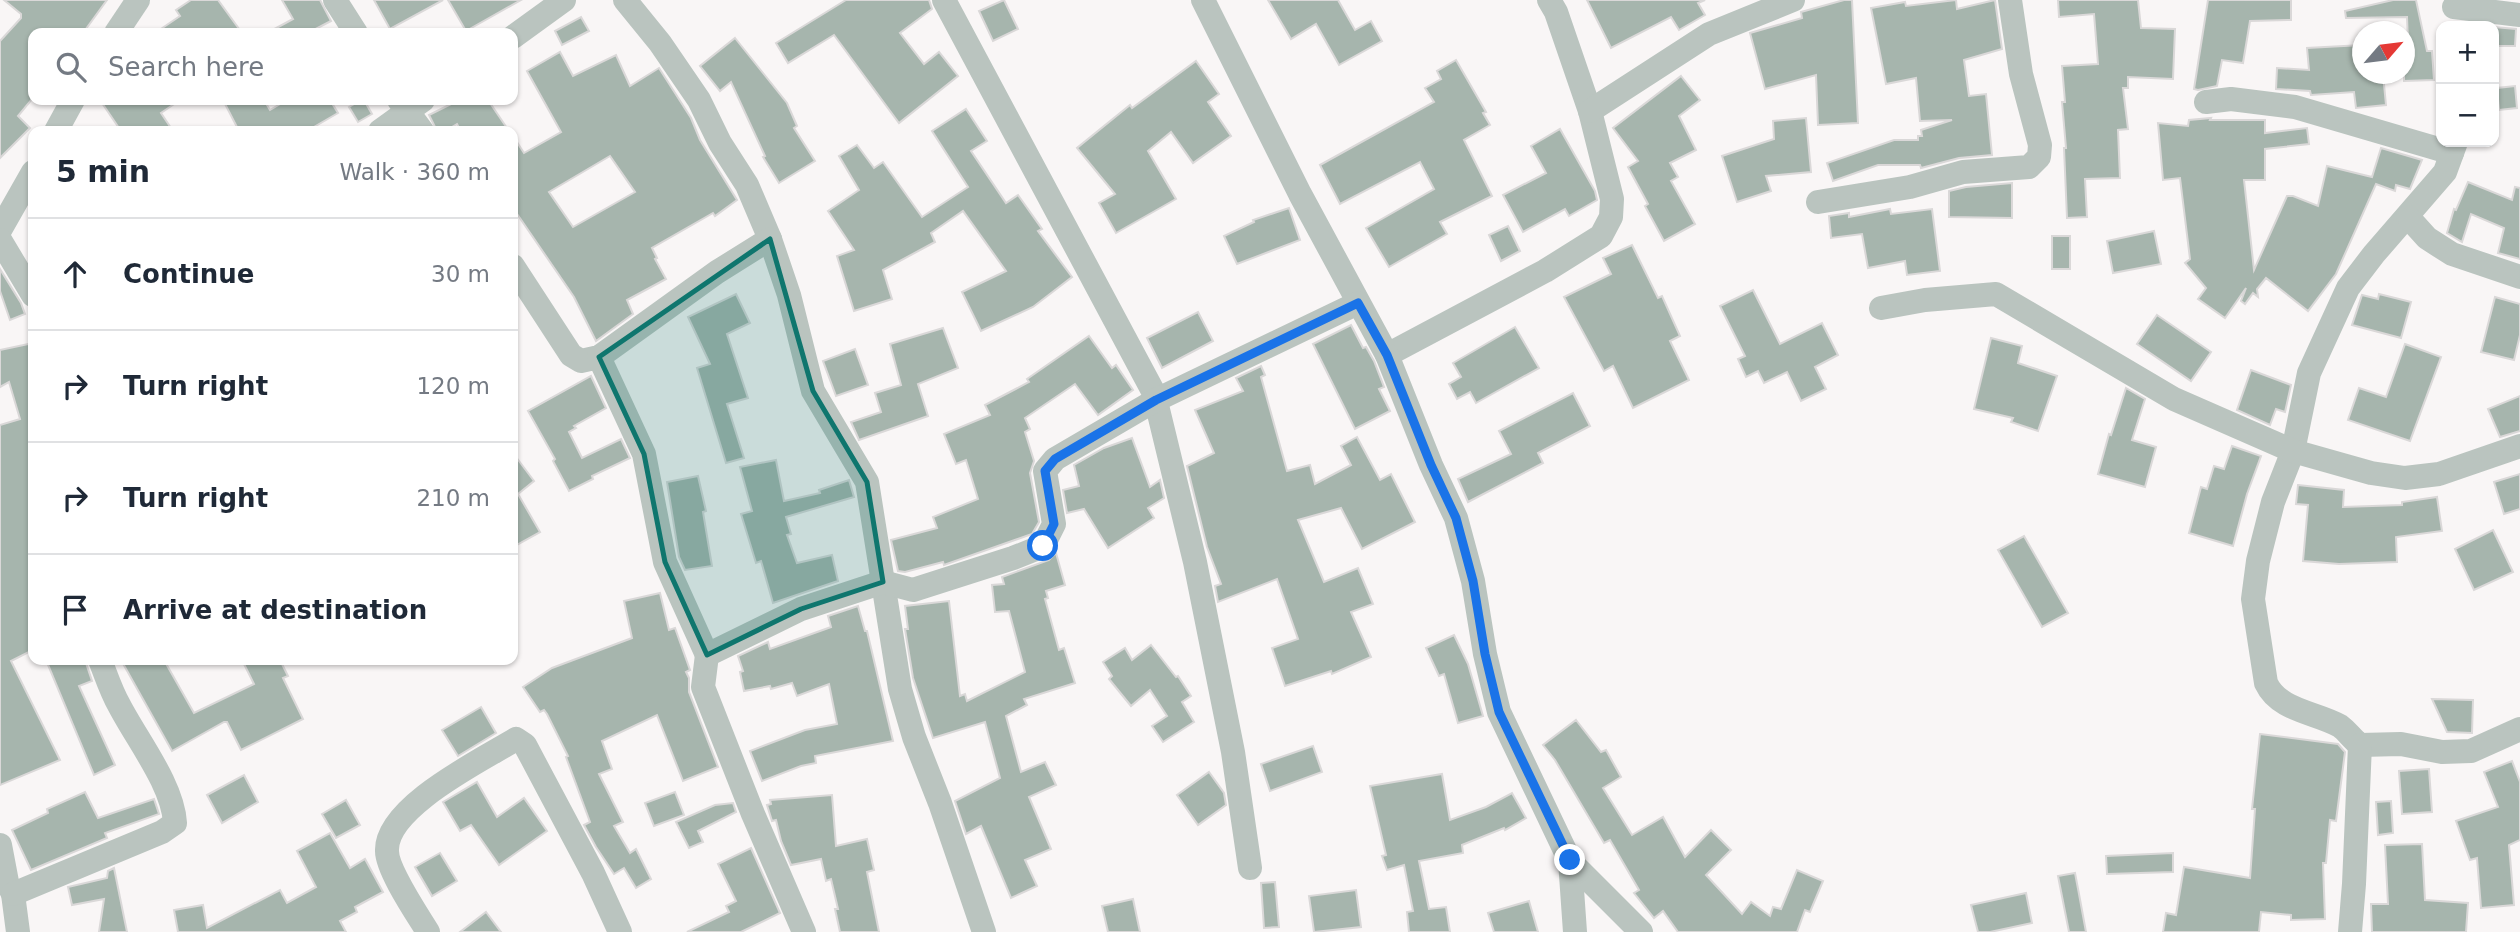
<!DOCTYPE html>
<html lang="en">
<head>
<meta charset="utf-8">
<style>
  body { margin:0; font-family:"DejaVu Sans",sans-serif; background:#f6f6f7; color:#1f2937 }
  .controls { position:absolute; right:21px; top:21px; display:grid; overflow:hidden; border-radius:14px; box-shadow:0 2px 5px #0004 }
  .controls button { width:63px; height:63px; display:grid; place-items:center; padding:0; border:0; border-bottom:2px solid #e0e1e3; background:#fff; color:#1f2937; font:35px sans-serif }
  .compass { position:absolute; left:2352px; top:21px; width:63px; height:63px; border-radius:50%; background:#fff; box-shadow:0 2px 5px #0004; rotate:62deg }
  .stop { position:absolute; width:21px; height:21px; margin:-16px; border:5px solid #1a73e8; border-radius:50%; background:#fff }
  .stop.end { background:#1a73e8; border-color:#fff; box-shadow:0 2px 7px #0008 }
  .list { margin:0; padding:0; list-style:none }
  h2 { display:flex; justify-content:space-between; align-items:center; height:91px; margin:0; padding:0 28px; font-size:30px }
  h2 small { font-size:23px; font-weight:400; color:#747a83 }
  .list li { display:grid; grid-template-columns:46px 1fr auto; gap:21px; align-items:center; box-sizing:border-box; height:112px; padding:0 28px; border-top:2px solid #e0e1e3 }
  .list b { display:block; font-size:26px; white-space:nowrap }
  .list em { font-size:23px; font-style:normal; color:#747a83 }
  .icon { flex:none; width:38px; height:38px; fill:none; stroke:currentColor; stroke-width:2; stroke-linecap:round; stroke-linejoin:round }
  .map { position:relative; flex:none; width:2520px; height:932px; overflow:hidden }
  .search { position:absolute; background:#fff; box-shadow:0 2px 5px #0004; left:28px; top:28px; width:490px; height:77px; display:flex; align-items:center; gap:18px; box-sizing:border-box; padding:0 24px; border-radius:14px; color:#747a83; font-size:26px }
  .panel { position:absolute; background:#fff; box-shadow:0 2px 5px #0004; left:28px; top:126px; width:490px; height:539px; border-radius:14px }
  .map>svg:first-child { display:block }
  .building { fill:#a6b5ad; stroke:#dad8d8; stroke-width:2; fill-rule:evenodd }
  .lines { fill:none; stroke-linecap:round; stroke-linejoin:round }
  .street { stroke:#bac4bf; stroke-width:24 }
  .route { stroke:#1a73e8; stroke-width:9 }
  .marked { fill:#0f766e; fill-opacity:0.2; stroke:#0f766e; stroke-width:5; stroke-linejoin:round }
</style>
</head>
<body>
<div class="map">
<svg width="2520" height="932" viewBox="0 0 2520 932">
  <rect width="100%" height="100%" fill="#f9f6f6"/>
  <g class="building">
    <path d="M4 0H107L83 33H33V98L18 116 30 128 0 158V41L21 18V14Z"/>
    <path d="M191 0H218L242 33H155L180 16 176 10Z"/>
    <path d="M282 0H320L331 21 308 33H267L293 19Z"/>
    <path d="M374 0H443L390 29Z"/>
    <path d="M448 0H521L466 31Z"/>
    <path d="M846 0H929L932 9 900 33 924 64 939 52 958 76 899 123 834 35 788 63 776 43Z"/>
    <path d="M1004 0 1018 29 993 41 979 11Z"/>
    <path d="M1268 0H1338L1355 30 1371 21 1382 41 1339 65 1316 24 1291 39Z"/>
    <path d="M1587 0H1705L1698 3 1705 15 1679 30 1671 17 1611 48Z"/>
    <path d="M1844 0H1852L1858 123 1818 125 1816 75 1765 89 1750 33 1802 18 1801 12Z"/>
    <path d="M1956 0 1957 9 1995 0 2002 49 1964 60 1969 96 1986 94 1992 155 1959 158 1921 168 1920 165H1878L1833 181 1827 163 1894 140H1918V136H1922L1921 130 1952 120 1920 121 1916 78 1886 84 1871 8 1905 2 1906 6Z"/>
    <path d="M2058 0H2138L2141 28 2175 29 2173 79 2128 77V88H2123L2128 129 2118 130 2120 178 2085 179 2087 217 2067 218 2064 148H2066L2062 102H2065L2062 66 2098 64 2094 14 2059 17Z"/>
    <path d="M2208 0H2291V20L2250 21 2243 63 2222 60 2217 86 2198 90 2194 89Z"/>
    <path d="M2393 0H2416L2427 51H2432L2434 80 2404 81V42H2408L2407 17 2346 18 2345 11Z"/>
    <path d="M581 17 589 31 562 45 555 31Z"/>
    <path d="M2494 27 2516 29 2515 46H2494Z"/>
    <path d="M735 38 787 103 797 126 794 128 815 161 779 183 763 157 765 156 731 82 720 91 700 66Z"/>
    <path d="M2362 45V74H2383L2386 105 2356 108 2354 92 2311 95 2310 91 2276 89 2277 68 2309 70 2307 48Z"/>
    <path d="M560 52 573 76 616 55 630 86 659 68 691 118 700 140 737 200 715 216 713 213 652 248 657 258 655 259 666 279 627 300 633 314 596 341 574 297 513 208V136L524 153 561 132 527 71ZM610 156 635 192 573 227 549 192Z"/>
    <path d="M1456 60 1486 112 1483 113 1490 125 1464 140 1492 196 1440 222 1447 234 1389 267 1366 228 1434 189 1420 162 1340 204 1320 165 1434 102 1425 88 1441 79 1437 71Z"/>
    <path d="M1196 61 1219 94 1208 102 1231 136 1193 163 1171 132 1148 151 1176 199 1116 233 1099 203 1115 194 1077 148 1130 105 1132 108Z"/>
    <path d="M1681 76 1700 100 1679 116 1696 150 1670 163 1678 177 1671 181 1695 224 1664 241 1645 206 1648 204 1628 167 1638 161 1613 128Z"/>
    <path d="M2515 86 2517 108 2499 110 2497 88Z"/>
    <path d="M100 100H180L161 113 173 131H121Z"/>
    <path d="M223 100H264L270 110 287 100H330L338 113 307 131H239Z"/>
    <path d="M361 100H364L372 114 358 122 349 107Z"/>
    <path d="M459 100H488L509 131H461L457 124 445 131H437L429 115Z"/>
    <path d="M966 109 987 141 971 151 1006 203 1018 195 1042 229 1038 231 1072 277 1033 307 981 331 962 292 1006 271 963 211 931 233 935 242 883 270 892 299 854 311 837 256 854 250 828 211 859 190 839 156 857 145 874 168 883 162 922 217 968 187 932 131Z"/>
    <path d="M1806 118 1811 172 1766 176 1771 191 1737 202 1722 156 1774 139 1773 121Z"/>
    <path d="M2211 118 2210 120H2265V133L2307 128 2309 144 2265 149V180H2244L2254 270 2287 196H2293L2318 206 2327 166 2372 177 2381 148 2422 160 2410 189 2396 185 2395 191 2376 184 2336 274 2308 311 2266 278 2257 289 2258 297 2253 293 2245 304 2241 301 2246 288 2225 318 2198 299 2206 288 2185 263 2190 259 2180 178 2163 180 2158 123 2188 126 2189 120Z"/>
    <path d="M1560 129 1595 191 1597 200 1569 216 1565 209 1523 232 1503 195 1546 173 1531 146Z"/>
    <path d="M2468 182 2512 200 2515 187 2520 188V259L2498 253 2504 228 2471 214 2462 242 2447 233 2454 209 2456 210Z"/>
    <path d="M2012 183V218L1949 217V191L1966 187Z"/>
    <path d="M1289 208 1300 240 1237 264 1224 236 1254 222 1253 220Z"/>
    <path d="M1890 209 1891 214 1932 209 1940 271 1907 275 1905 261 1868 268 1862 234 1831 238 1829 216 1849 213V217Z"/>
    <path d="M1508 226 1520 251 1501 261 1489 235Z"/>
    <path d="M2154 231 2161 264 2113 273 2107 241Z"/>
    <rect x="2052" y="236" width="18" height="33"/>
    <path d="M1632 245 1658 298 1662 296 1680 336 1670 341 1689 380 1633 408 1613 366 1604 371 1564 297 1611 274 1603 258Z"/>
    <path d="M0 269 21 303 25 314 10 320 0 291Z"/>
    <path d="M1753 290 1780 344 1822 323 1838 355 1815 367 1826 389 1801 401 1787 372 1764 383 1758 371 1746 377 1738 359 1745 356 1720 306Z"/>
    <path d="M736 294 750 323 727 334 748 398 727 404 744 458 726 463 697 368 710 364 688 317Z"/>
    <path d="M2379 294 2411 302 2401 338 2352 325 2362 295 2378 299Z"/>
    <path d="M2495 297 2520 304V335L2514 360 2481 352Z"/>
    <path d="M1198 312 1213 341 1162 368 1147 338Z"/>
    <path d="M2157 315 2211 352 2191 381 2137 344Z"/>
    <path d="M1351 325 1363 348 1366 347 1374 361 1384 387 1379 389 1390 411 1355 429 1313 344Z"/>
    <path d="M1515 327 1539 368 1476 403 1470 392 1457 399 1449 384 1461 377 1453 363Z"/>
    <path d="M943 328 958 368 918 384 928 416 859 440 851 422 881 412 875 393 901 385 890 344Z"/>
    <path d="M1089 336 1112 368 1116 365 1133 390 1098 415 1075 384 1025 418 1030 429 1025 432 1034 461 1030 473 1039 522 1032 534 944 565 943 562 905 572 898 571 891 540 937 528 933 517 978 499 966 460 956 464 944 434 990 415 985 405 1029 382 1027 379Z"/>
    <path d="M1991 338 2022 346 2018 363 2057 376 2038 431 2011 422 2013 418 1974 409Z"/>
    <path d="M33 343V650L11 661 60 760 0 785V425L20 419 9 382 0 387V350Z"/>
    <path d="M2405 344 2441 357 2410 441 2348 420 2359 388 2386 397Z"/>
    <path d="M855 349 868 385 836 396 823 361Z"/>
    <path d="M1261 366 1265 375 1261 377 1287 471 1310 465 1315 484 1351 465 1341 446 1357 437 1380 480 1391 474 1415 522 1362 549 1341 508 1298 520 1324 582 1358 568 1373 604 1351 612 1371 657 1332 674 1331 671 1285 686 1272 648 1298 639 1277 579 1218 602 1215 586 1221 584 1207 547 1187 466 1214 453 1195 410 1243 391 1236 378Z"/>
    <path d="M2251 370 2291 385 2285 412 2276 409 2270 425 2237 410Z"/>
    <path d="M591 376 606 408 574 426 576 428 569 432 582 458 621 439 630 458 592 476 593 479 569 491 553 461 555 459 528 411Z"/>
    <path d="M2126 388 2145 399 2132 440 2156 447 2145 487 2098 474 2109 434 2111 435Z"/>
    <path d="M1573 393 1590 426 1538 453 1543 463 1468 502 1458 479 1511 454 1499 431Z"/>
    <path d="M2520 396V431L2500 437 2488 409Z"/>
    <path d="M1132 438 1150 487 1160 480 1164 498 1148 508 1154 518 1108 548 1084 509 1067 513 1063 490 1079 486 1074 465 1104 448Z"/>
    <path d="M2232 446 2261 456 2247 494 2233 546 2189 533 2201 487 2207 489 2214 466 2224 469Z"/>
    <path d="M513 453 534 481 518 494 540 532 513 547Z"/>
    <path d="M776 460 784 501 820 493 819 490 849 480 854 497 786 517 791 534 787 535 797 563 832 555 838 581 773 603 761 561 756 563 741 514 752 511 740 467Z"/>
    <path d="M2520 474V509L2504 514 2494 482Z"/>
    <path d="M698 476 706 511 703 512 712 566 685 570 679 557 667 482Z"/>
    <path d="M2298 485 2344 490 2343 507 2402 505V502L2437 497 2442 531 2396 537 2397 562 2339 564 2303 561 2308 505 2296 504Z"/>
    <path d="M2493 530 2513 572 2474 590 2455 549Z"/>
    <path d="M2024 536 2068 613 2042 627 1998 550Z"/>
    <path d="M1056 553 1065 585 1046 591 1048 598 1045 599 1059 650 1064 648 1075 683 1024 699 1027 705 1006 716 1021 772 1045 762 1056 785 1029 797 1051 849 1025 860 1037 886 1011 898 981 826 966 834 955 801 1000 778 985 722 933 738 913 678 905 629H908L905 606 949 601 960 696 965 694 967 701 1025 672 1009 611 995 612 992 585 1004 584 1002 577 1049 560Z"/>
    <path d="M660 593 669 630 675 628 690 670 686 672 689 678V692L718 767 683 781 657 715 602 741 612 769 599 774 623 822 614 826 630 853 636 849 651 879 636 888 624 868 614 874 596 847 584 825 590 822 566 757 568 756 547 714 544 710 540 712 523 687 552 668 632 638 624 601Z"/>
    <path d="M858 606 865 631H867L893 741 815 756 816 763 801 766 762 781 750 751 805 730 837 724 829 684 797 696 792 683 771 689 770 686 744 691 740 672 743 671 738 656 768 642 770 649 831 627 828 616Z"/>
    <path d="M1454 635 1468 664 1483 716 1458 723 1444 674 1439 676 1426 648Z"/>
    <path d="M1151 645 1176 677 1178 676 1191 696 1182 702 1194 722 1163 742 1152 726 1167 716 1150 690 1131 706 1109 679 1112 676 1103 662 1125 648 1132 660Z"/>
    <path d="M46 660H85L92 681 79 686 115 765 94 775Z"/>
    <path d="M121 660H164L194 713 254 684 242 660H280L288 676 283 678 303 719 241 750 227 722H224L172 751Z"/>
    <path d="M2432 699 2473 700 2472 733 2447 732Z"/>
    <path d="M481 707 496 733 458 756 442 730Z"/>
    <path d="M1576 720 1601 752 1606 750 1621 777 1603 788 1632 835 1663 817 1685 857 1711 830 1731 850 1706 875 1742 914 1751 902 1770 916 1773 907 1781 909 1797 870 1823 881 1810 912 1805 910 1797 932H1678L1663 911 1654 918 1634 893 1639 890 1610 840 1604 843 1555 760 1543 745Z"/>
    <path d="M2260 734 2338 744 2345 752 2336 821 2330 820 2326 863H2323L2325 919 2291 920V915L2261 912 2259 932H2163L2166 913 2176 915 2184 867 2250 878 2255 809H2252Z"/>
    <path d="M1313 746 1322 772 1270 791 1261 764Z"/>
    <path d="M2512 761 2520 782V840L2509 845 2514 905 2481 908 2477 858 2470 860 2456 821 2498 807 2484 772Z"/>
    <path d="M2429 769 2432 812 2402 814 2399 771Z"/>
    <path d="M1209 772 1224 793 1226 805 1198 825 1177 795Z"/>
    <path d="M1442 774 1450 820 1486 807 1512 793 1526 818 1505 830 1504 828 1462 845 1463 853 1419 861 1429 909 1446 907 1450 932H1409L1407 912 1413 911 1404 865 1387 870 1382 856 1386 855 1370 786Z"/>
    <path d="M244 775 258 802 222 823 207 795Z"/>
    <path d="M477 782 497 817 524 798 547 831 499 865 471 825 460 831 443 802Z"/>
    <path d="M85 792 98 818 154 799 159 814 105 833 107 838 31 870 12 830 48 813 47 809Z"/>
    <path d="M675 792 684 815 654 826 645 803Z"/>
    <path d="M832 795 836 846 867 839 874 870 867 872 879 932H840L835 909H838L831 879 826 881 821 859 791 865 781 841 776 820 772 821 767 805 771 804 770 800Z"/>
    <path d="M346 800 360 825 336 838 322 814Z"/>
    <path d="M2391 801 2393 833 2378 835 2376 802Z"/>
    <path d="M733 803 736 812 698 831 703 842 689 848 676 822 715 805Z"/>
    <path d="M330 833 350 868 365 859 383 892 355 907 357 912 340 921 346 932H178L174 910 203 905 207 928 280 890 287 903 316 887 297 851Z"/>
    <path d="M2422 844 2425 900 2468 903 2466 932H2372L2371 904H2388L2385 845Z"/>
    <path d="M751 848 780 913 741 932H687L729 912 726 906 736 901 718 864Z"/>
    <path d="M440 853 457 881 432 896 415 867Z"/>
    <path d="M2173 853V872L2107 874 2106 856Z"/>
    <path d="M114 868 127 932H99L104 899 72 905 68 887 107 878 108 871Z"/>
    <path d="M2075 873 2079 894 2086 932H2069L2058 876Z"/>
    <path d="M1275 882 1279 927 1264 928 1261 883Z"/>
    <path d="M1356 890 1361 927 1314 932 1309 896Z"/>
    <path d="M2026 893 2032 923 1990 932H1978L1971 905Z"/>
    <path d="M1133 899 1140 932H1108L1102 906Z"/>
    <path d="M1529 901 1538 932H1494L1488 913Z"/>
    <path d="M486 912 501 932H460Z"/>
  </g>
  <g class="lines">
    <g class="street">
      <path d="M335 0 356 33"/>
      <path d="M625 0 660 43 699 100 720 143 747 185 770 239 789 295 813 391 867 482 900 689 914 737 940 803 984 932"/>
      <path d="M944 0 1154 393 1195 562 1233 752 1250 868"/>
      <path d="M1203 0 1300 194 1387 355 1545 271 1601 236 1611 217 1612 199 1590 111 1556 12 1549 0"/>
      <path d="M2454 7 2520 15"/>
      <path d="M116 33 138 0"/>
      <path d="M513 37 564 0"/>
      <path d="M399 100 422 131"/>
      <path d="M2206 102 2231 99 2295 107 2452 153"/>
      <path d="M1590 111 1709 34 1793 0"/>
      <path d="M56 131 73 100"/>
      <path d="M380 131 423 100"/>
      <path d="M2456 142 2445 172 2374 254 2348 288 2309 373 2293 451 2273 502 2258 561 2253 599 2266 683C2279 711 2315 712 2340 726 2347 731 2353 740 2360 745L2401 744 2442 752 2471 751 2520 729"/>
      <path d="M1818 202 1910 187 1963 172 2029 167 2039 157 2040 145 2021 74 2010 0"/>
      <path d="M2408 217 2427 238 2452 254 2520 277"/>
      <path d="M0 230 33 172"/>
      <path d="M0 240 33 295"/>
      <path d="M513 266 571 355 581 361 599 357 717 272 770 239"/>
      <path d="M1881 308 1925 300 1996 294 2174 399 2293 451 2371 473 2405 478 2439 474 2520 446"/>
      <path d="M1387 355 1431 465 1456 518 1473 581 1485 654 1499 712 1570 861 1575 932"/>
      <path d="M599 357 644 454 665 562 707 655"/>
      <path d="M0 845 7 882 13 894 18 932"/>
      <path d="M1570 861 1641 932"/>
      <path d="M13 894 162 832 175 823C173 785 137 740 119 705 111 691 106 675 100 660"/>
      <path d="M428 932C417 914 387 870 387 851 385 807 482 760 516 739L525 745 593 873 620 932"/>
      <path d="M804 932 753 814 703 687 707 655 801 609 883 582 913 590 1013 558 1043 546 1054 524 1045 471 1055 459 1156 400 1358 303"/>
      <path d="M2350 932 2354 884 2360 745"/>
    </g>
  </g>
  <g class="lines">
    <path class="route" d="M1043 546 1054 524 1045 471 1055 459 1156 400 1358 303 1387 355 1431 465 1456 518 1473 581 1485 654 1499 712 1570 860"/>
  </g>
  <path class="marked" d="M770 239 813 391 867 482 883 582 801 609 707 655 665 562 644 454 599 357Z"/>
</svg>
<div class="controls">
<button>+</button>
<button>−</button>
</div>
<svg class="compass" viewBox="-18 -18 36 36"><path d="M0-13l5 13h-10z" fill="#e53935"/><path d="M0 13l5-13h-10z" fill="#747a83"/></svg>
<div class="stop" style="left:1043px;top:546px"></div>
<div class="stop end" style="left:1570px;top:860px"></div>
<div class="search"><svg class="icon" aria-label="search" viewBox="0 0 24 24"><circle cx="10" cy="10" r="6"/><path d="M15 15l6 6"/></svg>Search here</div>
<section class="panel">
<h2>5 min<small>Walk · 360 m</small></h2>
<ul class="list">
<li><svg class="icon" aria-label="ahead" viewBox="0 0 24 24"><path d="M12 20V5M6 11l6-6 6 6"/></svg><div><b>Continue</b></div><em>30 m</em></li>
<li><svg class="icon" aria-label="right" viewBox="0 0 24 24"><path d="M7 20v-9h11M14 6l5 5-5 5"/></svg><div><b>Turn right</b></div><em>120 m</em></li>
<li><svg class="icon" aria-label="right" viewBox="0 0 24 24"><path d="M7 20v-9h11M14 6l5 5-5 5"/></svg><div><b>Turn right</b></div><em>210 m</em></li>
<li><svg class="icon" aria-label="arrive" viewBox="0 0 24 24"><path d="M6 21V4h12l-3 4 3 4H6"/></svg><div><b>Arrive at destination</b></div></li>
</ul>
</section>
</div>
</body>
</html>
